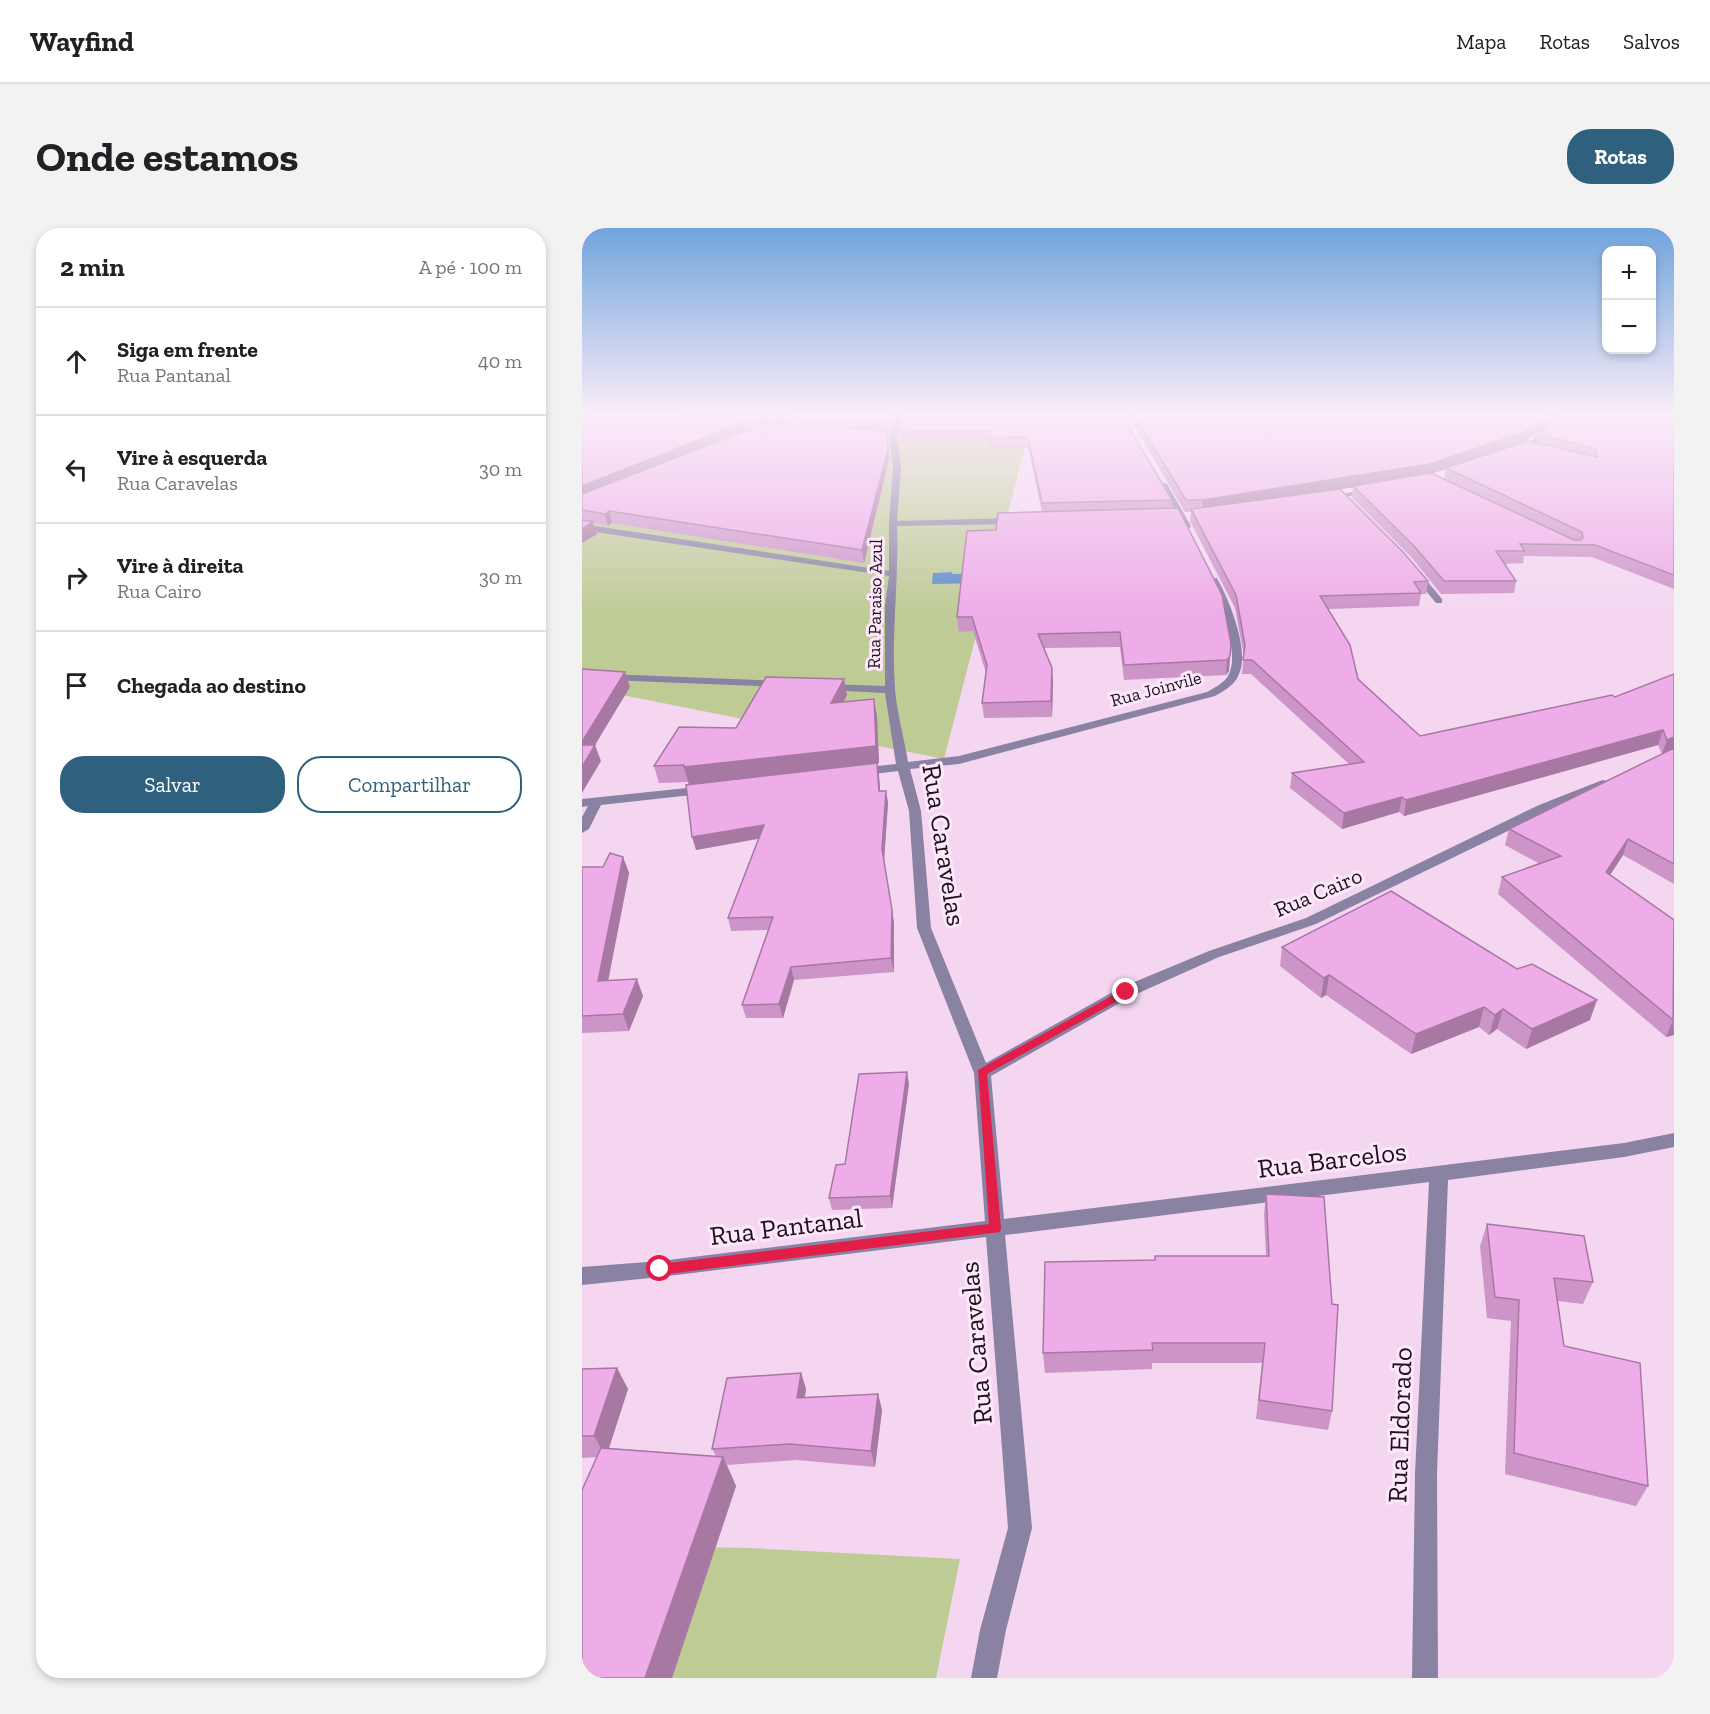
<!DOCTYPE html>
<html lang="pt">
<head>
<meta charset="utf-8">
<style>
  body { margin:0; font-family:"Zilla Slab",serif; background:#f2f2f2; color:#202124 }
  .controls { position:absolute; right:18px; top:18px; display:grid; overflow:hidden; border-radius:12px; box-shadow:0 3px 9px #0003 }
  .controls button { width:54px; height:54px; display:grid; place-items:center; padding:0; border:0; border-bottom:2px solid #e0e0e0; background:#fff; color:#202124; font:30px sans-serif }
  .stop { position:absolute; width:18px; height:18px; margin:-14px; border:4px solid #e11d48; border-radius:50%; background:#fff }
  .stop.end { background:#e11d48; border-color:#fff; box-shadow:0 2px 6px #0008 }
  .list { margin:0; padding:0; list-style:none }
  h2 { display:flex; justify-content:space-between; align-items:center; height:78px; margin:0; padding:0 24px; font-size:26px }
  h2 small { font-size:20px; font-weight:400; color:#757577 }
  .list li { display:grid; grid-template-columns:39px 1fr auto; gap:18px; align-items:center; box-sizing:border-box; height:108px; padding:0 24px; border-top:2px solid #e0e0e0 }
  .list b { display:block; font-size:22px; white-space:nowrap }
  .list p { margin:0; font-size:20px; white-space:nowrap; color:#757577 }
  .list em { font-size:20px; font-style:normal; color:#757577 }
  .actions { display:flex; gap:12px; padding:18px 24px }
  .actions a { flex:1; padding:14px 0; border:2px solid #2f617f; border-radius:24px; text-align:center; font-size:21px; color:#2f617f }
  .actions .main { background:#2f617f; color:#fff }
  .icon { flex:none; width:33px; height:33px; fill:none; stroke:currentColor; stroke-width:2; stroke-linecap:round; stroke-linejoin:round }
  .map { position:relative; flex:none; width:1092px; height:1450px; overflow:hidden; border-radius:24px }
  header { display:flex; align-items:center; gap:36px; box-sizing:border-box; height:84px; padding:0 30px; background:#fff; border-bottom:2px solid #e0e0e0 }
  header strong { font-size:28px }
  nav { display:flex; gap:33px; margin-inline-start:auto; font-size:21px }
  .intro { display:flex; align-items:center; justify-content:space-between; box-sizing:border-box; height:144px; padding:0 36px }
  h1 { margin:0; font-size:42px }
  .button { padding:15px 27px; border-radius:24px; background:#2f617f; color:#fff; font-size:21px; font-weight:700 }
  main { display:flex; gap:36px; padding:0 36px }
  aside { flex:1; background:#fff; border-radius:24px; box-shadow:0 3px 9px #0003 }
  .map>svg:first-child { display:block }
  .green { fill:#becb95 }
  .water { fill:#5e8bcb }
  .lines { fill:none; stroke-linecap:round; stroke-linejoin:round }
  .minor { fill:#8a82a2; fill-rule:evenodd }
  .wall { fill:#cd94c8; fill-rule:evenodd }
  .shaded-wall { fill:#a778a2 }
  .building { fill:#eeace8; stroke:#a778a2; stroke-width:1.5 }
  .route { fill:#e11d48 }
  .labels { text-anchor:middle; stroke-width:6; stroke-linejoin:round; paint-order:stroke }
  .far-street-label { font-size:18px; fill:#1b111a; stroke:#fee6fb }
  .street-label { font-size:22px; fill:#1b111a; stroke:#fee6fb }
  .near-street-label { font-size:27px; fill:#1b111a; stroke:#fee6fb }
</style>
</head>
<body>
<header>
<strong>Wayfind</strong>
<nav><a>Mapa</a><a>Rotas</a><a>Salvos</a></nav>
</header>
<div class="intro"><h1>Onde estamos</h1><a class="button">Rotas</a></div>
<main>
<aside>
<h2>2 min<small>A pé · 100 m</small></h2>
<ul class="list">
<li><svg class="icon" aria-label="ahead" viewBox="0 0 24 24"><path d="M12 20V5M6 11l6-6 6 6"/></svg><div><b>Siga em frente</b><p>Rua Pantanal</p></div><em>40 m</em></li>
<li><svg class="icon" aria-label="left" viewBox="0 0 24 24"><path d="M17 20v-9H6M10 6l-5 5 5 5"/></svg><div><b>Vire à esquerda</b><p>Rua Caravelas</p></div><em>30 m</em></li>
<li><svg class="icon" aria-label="right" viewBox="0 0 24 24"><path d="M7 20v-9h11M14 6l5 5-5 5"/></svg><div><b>Vire à direita</b><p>Rua Cairo</p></div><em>30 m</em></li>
<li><svg class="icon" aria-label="arrive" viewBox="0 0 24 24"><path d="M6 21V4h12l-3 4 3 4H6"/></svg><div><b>Chegada ao destino</b></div></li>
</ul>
<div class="actions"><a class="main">Salvar</a><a>Compartilhar</a></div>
</aside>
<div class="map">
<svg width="1092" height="1450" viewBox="0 0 1092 1450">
  <rect width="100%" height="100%" fill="#f4d6f1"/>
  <g class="green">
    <path d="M0 184H452L362 531 0 459Z"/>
    <path d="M0 1317 168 1320 378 1331 354 1450H0Z"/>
  </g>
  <path class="water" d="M370 344V346L406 345V355L350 356 351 345Z"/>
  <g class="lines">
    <g class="minor">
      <path d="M219 184H228L179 204 173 203Z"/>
      <path d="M314 184H320L315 208 319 239 315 293 435 290 439 293 435 296 315 298C317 353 309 407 313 461 315 485 322 510 326 534L377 528 625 464C633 459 643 455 647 446 658 423 637 374 627 352L629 350H635C647 371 668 423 657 446 653 457 642 463 633 468L377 536 328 541 339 583 349 700 404 835 538 760 627 723 724 690 957 577 1018 553 1022 552 1028 556 967 583 734 696 637 729 550 768 409 848 422 991 1042 915 1092 905V919L1042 929 866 952 855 1246 856 1450H830L833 1246 847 954 423 1007 450 1300 424 1402 415 1450H389L398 1402 426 1300 404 1009 78 1049 0 1057V1039L78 1033 403 993 392 845 335 700 327 583 316 543 276 548 270 544 276 540 314 536 303 465 243 462 238 459 243 456 303 458V378L307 348 0 302V296L307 343V296L311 239 307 208Z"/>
      <path d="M979 184H986C973 199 953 225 931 225V221L950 212Z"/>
      <path d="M578 254 585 256 609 298 608 300 601 298Z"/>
      <path d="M790 260 794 262 793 264 743 272 739 270Z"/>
      <path d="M829 341H835L860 371V375H854L829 345Z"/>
      <path d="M0 445 198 453 203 456 198 459 0 451Z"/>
      <path d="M124 558 128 559 130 562 128 565 19 577 7 601 0 605V589L6 578 0 579V571Z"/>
    </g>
  </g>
  <g class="wall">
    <path d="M0 184H312L306 204H305L307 231 282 335 30 295 26 298 11 295 15 306 0 315ZM200 190 201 197 185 196ZM162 195 178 197 164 203Z"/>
    <path d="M538 184 590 272V281L640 367 647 443 644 447 542 452 538 419 462 420 471 455 470 489 402 490 400 475 404 445 391 403 377 404 375 389 414 302 460 284 446 220H407V213L318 214 317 204Z"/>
    <path d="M544 184H976L961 201 941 215H955L957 206 1092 184V361L1010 329 942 328 941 335 923 336 934 353 932 365 859 366 830 330 770 270 771 259 758 261 846 353 844 366H839L837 378 746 381 776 451 838 508 1033 469 1092 446V656L1041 627 1028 647 1092 692V807L1084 809 916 666 920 649 958 636 923 617 927 601 1080 526 1076 517 822 588 817 584 760 601 708 560 710 545 767 536 669 446H660L662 428 653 380 608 293 609 284H603ZM864 241 862 251 850 245Z"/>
    <path d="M265 467 261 474 295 488 297 535 107 557 106 554 77 555 72 538 154 500Z"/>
    <path d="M297 547 298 563H304L306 575 302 633 312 695V744L212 752 201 790H164L160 777 186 702 149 703 146 690 176 611 114 622Z"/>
    <path d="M41 629 47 645 26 752 61 768 47 803 0 805V639H21Z"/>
    <path d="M700 719 1008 792 944 821 915 801 907 807 897 799 829 826 744 767 739 770 698 738Z"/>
    <path d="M327 856 310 980 250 982 247 970 263 936Z"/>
    <path d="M684 966 750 1183 746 1202 674 1191 680 1135H570V1141L463 1145 461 1125 573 1032 684 1028 682 987Z"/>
    <path d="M905 996 1011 1054 1001 1076 976 1073 982 1118 1066 1258 1054 1278 923 1246 929 1093 905 1090 898 1018Z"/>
    <path d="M35 1140 46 1161 27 1220 134 1228 130 1221 219 1145 224 1161 223 1169 296 1166 300 1182 293 1239 214 1232 145 1237 154 1258 90 1450H0L15 1229 0 1230V1141Z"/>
  </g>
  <g class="shaded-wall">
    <path d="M0 184H21L0 193Z"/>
    <path d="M187 184H213L200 188V190L181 198 179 187Z"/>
    <path d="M308 184H312L306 204 305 193Z"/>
    <path d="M969 184H976L961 201 940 215 846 247 621 284V272Z"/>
    <path d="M162 194 164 204 0 271V258Z"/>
    <path d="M305 202 307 231 282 335 280 322Z"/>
    <path d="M27 283 30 295 26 298 23 286Z"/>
    <path d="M11 294 15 306 0 315V301Z"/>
    <path d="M649 416 647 443 644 447 645 432Z"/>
    <path d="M470 440 471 455 470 489 469 473Z"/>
    <path d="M43 444 48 459 13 517 19 533 0 565V514Z"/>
    <path d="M262 451 265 467 252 491 249 475Z"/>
    <path d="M292 471 295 488 297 535 107 557 102 539Z"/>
    <path d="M1081 502 1076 517 822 588 824 572Z"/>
    <path d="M1092 509V523L1080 526 1085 512Z"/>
    <path d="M295 535 297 547 299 576 297 563Z"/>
    <path d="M304 563 306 575 302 633 300 621Z"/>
    <path d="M820 569 817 584 760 601 762 585Z"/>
    <path d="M182 597 185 609 114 622 110 609Z"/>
    <path d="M1046 611 1041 627 1019 661 1024 644Z"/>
    <path d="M41 629 47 645 23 769 16 753Z"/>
    <path d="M310 682 312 695V744L309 730Z"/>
    <path d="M209 739 212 752 201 790 197 776Z"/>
    <path d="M747 747 744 767 739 770 742 750Z"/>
    <path d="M55 751 61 768 47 803 41 786Z"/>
    <path d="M1015 772 1008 792 944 821 950 801Z"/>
    <path d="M902 779 897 799 829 826 834 806Z"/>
    <path d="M921 781 915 801 907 807 913 787Z"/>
    <path d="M1091 792 1092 807 1084 809Z"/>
    <path d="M325 844 327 856 310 980 308 968Z"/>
    <path d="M35 1140 46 1161 24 1229 12 1208Z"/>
    <path d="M219 1145 224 1161 220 1186 215 1170Z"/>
    <path d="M296 1166 300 1182 293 1239 289 1223Z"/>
    <path d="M141 1229 154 1258 90 1450H63Z"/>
  </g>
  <g class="building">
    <path d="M14 184H87L162 194 0 258V189Z"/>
    <path d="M153 184H187L179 187Z"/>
    <path d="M208 184H308L305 193 200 188Z"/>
    <path d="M320 184H538L590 272 460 275 446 209 407 210 408 203 317 204Z"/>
    <path d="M550 184 752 185 969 184 963 191 942 204 848 236 621 272H604Z"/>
    <path d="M981 184H1092V347L1013 317 938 316 943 323H914L934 353H862L832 318 771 258 849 245 992 312H999L1001 310 1000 304 864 240 946 213 1015 229 1014 221 957 206Z"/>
    <path d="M181 196 305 202 306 221 280 322 27 283 23 286 0 282V266Z"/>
    <path d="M758 261 822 325 846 353 832 354 839 365 738 368 768 417 776 451 838 508 1030 467 1033 469 1092 446V509L1085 512 1081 502 824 572 820 569 762 585 710 545 782 534 670 432H661L663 417 654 367 609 281Z"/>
    <path d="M596 280 640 367 649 416 648 428 645 432 542 437 538 404 456 406 470 440 469 473 400 475 405 437 390 389H375L385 303 414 302 416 285Z"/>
    <path d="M0 292 11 294 0 301Z"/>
    <path d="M0 441 43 444 0 514Z"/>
    <path d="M184 449 262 451 249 475 292 471 294 518 102 539V537L72 538 97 499 154 500Z"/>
    <path d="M0 517H13L0 539Z"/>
    <path d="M1092 520V636L1046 611 1024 644 1092 692 1091 792 920 649 979 628 927 601Z"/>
    <path d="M295 535 297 563H304L300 621 310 682 309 730 209 739 197 776 160 777 191 689 146 690 182 597 110 609 104 557Z"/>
    <path d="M28 625 41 629 16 753 55 751 41 786 0 788V639H21Z"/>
    <path d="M809 663 935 741 950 736 1015 772 950 801 921 781 913 787 902 779 834 806 747 747 742 750 700 719Z"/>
    <path d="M325 844 308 968 247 970 254 937 263 936 277 846Z"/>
    <path d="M684 966 742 969 750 1076 756 1077 750 1183 677 1172 683 1115H570L571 1122 461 1125 463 1034 573 1032V1028H687Z"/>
    <path d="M905 996 1002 1008 1011 1054 972 1050 982 1118 1058 1135 1066 1258 932 1225 937 1072 913 1069Z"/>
    <path d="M35 1140 12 1208H0V1141Z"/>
    <path d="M219 1145 215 1170 296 1166 289 1223 208 1216 130 1221 145 1150Z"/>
    <path d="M19 1220 141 1229 63 1450H0V1262Z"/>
  </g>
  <linearGradient id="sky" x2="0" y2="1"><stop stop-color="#71a4dc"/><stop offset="0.48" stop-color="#faedf9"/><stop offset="1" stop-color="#faedf9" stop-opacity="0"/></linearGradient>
  <rect width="1092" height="387" fill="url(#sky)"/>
  <path class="route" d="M544 760 548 761V766L405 846 419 1000 418 1004 78 1047 73 1045 71 1041 78 1036 407 996 396 842Z"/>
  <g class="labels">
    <g class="far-street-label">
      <text transform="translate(293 376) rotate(-89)" y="6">Rua Paraiso Azul</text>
      <text transform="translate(574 461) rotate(-15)" y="6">Rua Joinvile</text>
    </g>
    <g class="street-label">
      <text transform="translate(736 664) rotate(-23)" y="8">Rua Cairo</text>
    </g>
    <g class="near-street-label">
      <text transform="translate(362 617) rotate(81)" y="9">Rua Caravelas</text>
      <text transform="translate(750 932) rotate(-7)" y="9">Rua Barcelos</text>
      <text transform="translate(204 999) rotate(-7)" y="9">Rua Pantanal</text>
      <text transform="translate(394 1115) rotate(-95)" y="9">Rua Caravelas</text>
      <text transform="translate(818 1197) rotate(-88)" y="9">Rua Eldorado</text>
    </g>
  </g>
</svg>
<div class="controls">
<button>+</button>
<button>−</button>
</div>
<div class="stop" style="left:78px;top:1041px"></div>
<div class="stop end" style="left:544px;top:764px"></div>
</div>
</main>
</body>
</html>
